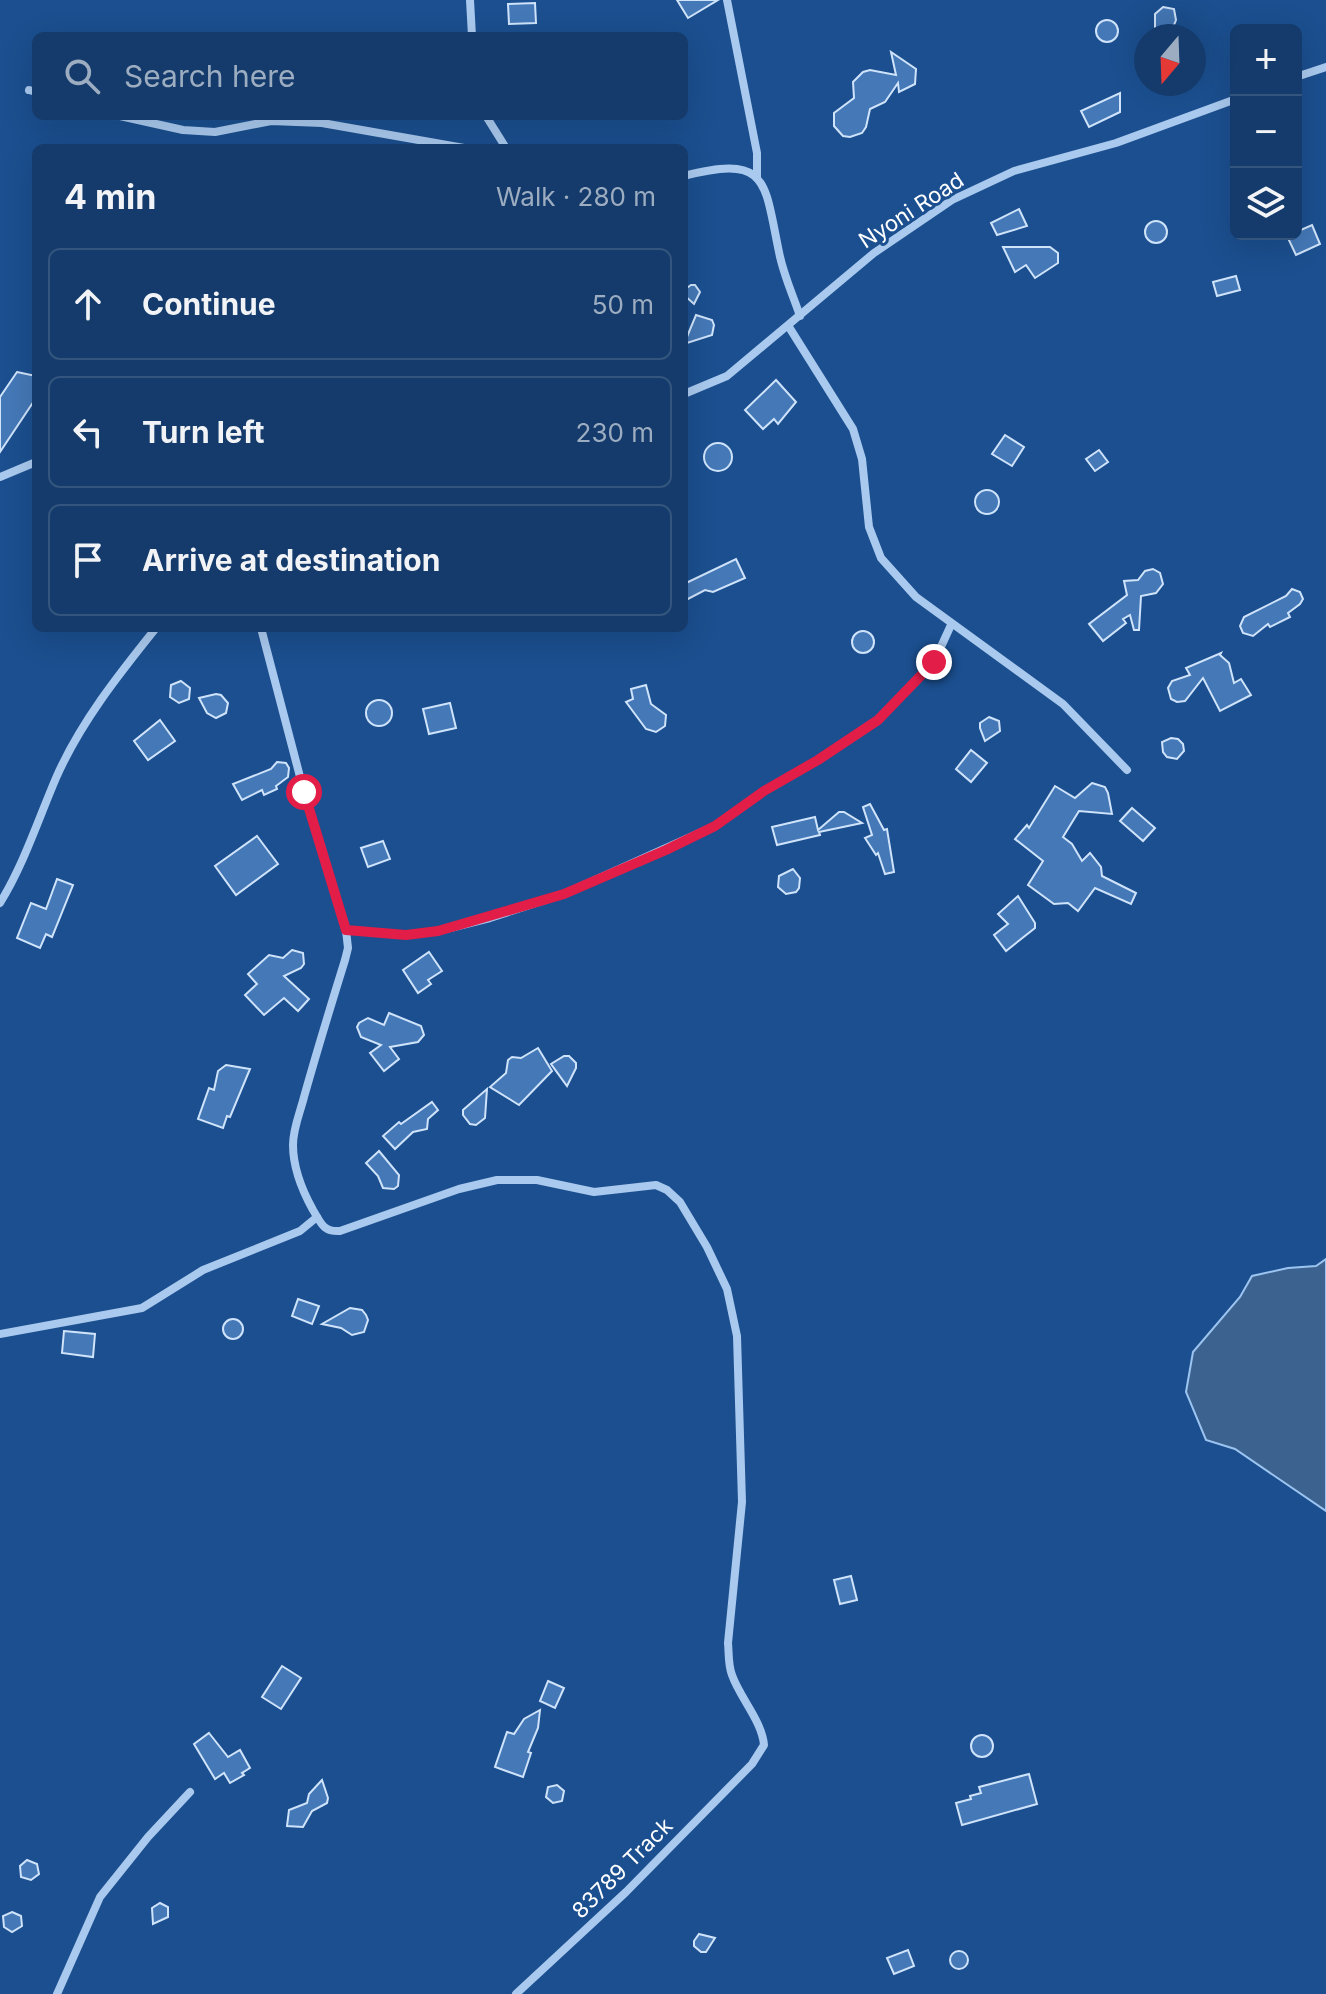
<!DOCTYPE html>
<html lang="en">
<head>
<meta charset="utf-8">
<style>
  body { margin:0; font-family:Inter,sans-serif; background:#214673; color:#f1f3f6 }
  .controls { position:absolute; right:24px; top:24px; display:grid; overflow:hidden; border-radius:12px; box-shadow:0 8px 32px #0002 }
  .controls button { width:72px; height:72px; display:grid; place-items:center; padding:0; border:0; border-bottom:2px solid #33557e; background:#143b6b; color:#f1f3f6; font:40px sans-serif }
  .compass { position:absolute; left:1134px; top:24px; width:72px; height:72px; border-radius:50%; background:#143b6b; box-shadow:0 8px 32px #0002; rotate:199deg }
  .stop { position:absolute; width:24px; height:24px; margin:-18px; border:6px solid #e11d48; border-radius:50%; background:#fff }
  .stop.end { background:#e11d48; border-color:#fff; box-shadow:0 2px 8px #0008 }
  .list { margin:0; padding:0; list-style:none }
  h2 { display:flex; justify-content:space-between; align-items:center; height:104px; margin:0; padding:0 32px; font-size:34px }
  h2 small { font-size:26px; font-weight:400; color:#9dadc1 }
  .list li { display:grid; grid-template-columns:52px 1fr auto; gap:24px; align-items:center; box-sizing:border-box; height:112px; margin:0 16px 16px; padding:0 16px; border:2px solid #33557e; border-radius:12px }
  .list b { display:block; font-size:30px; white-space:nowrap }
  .list em { font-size:26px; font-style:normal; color:#9dadc1 }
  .icon { flex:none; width:44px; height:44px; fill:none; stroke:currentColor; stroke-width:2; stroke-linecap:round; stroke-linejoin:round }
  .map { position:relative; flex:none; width:1326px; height:1994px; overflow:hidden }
  .search { position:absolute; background:#143b6b; box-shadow:0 8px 32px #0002; left:32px; top:32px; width:656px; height:88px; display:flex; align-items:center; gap:20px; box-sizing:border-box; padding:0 28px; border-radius:12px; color:#9dadc1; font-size:30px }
  .panel { position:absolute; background:#143b6b; box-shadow:0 8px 32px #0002; left:32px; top:144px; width:656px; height:488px; border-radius:12px }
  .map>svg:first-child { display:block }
  .water { fill:#3c6290; stroke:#9cc4f0; stroke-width:2 }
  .building { fill:#4478b7; stroke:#cfe3fa; stroke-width:2 }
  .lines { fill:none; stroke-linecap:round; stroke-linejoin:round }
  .minor { stroke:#a9c9ee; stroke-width:8 }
  .route { stroke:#e11d48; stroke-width:10 }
  .labels { text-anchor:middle; stroke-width:6; stroke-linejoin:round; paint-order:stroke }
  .street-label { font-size:22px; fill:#fff; stroke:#1b4f8f }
</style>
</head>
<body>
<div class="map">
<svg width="1326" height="1994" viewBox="0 0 1326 1994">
  <rect width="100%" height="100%" fill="#1b4f8f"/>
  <path class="water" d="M1326 1259V1511L1235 1449 1206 1440 1186 1392 1193 1352 1240 1297 1252 1276 1288 1268 1316 1266Z"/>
  <g class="building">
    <path d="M677 0H718L688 18Z"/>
    <path d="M535 3 536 23 509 24 508 4Z"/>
    <path d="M1163 7 1174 9 1176 20 1174 25 1155 35V14Z"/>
    <circle cx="1107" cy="31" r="11"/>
    <path d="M891 52 916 69 915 84 899 92 898 83 885 102 870 109 866 127 862 133 850 137 843 136 834 126V113L854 98 853 82 863 72 870 70 896 75Z"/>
    <path d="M1120 93V112L1089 127 1081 111Z"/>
    <path d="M1019 209 1027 226 997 235 991 223Z"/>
    <circle cx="1156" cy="232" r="11"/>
    <path d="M1312 225 1320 244 1296 255 1287 236Z"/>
    <path d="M1003 247H1050L1058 253V263L1035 278 1026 265 1015 272Z"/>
    <path d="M1236 276 1240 290 1217 296 1213 282Z"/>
    <path d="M691 285H695L700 292 694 304 684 295V290Z"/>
    <path d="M696 315 712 320 714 325 712 335 684 344Z"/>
    <path d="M17 372 36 376V398L0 452V397Z"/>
    <path d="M776 380 796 402 778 424 774 419 763 429 745 410Z"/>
    <path d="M1005 435 1024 447 1012 466 992 454Z"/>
    <circle cx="718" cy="457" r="14"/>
    <path d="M1099 450 1108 462 1095 471 1086 459Z"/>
    <circle cx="987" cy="502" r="12"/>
    <path d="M736 559 745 578 713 592 705 590 684 601V584Z"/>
    <path d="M1153 569 1160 573 1163 584 1156 593 1141 596 1139 630H1134L1130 615 1123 619 1126 623 1103 641 1089 624 1127 595 1124 581 1138 580 1145 571Z"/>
    <path d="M1292 589 1300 592 1303 599 1300 604 1288 613 1290 617 1270 627 1268 624 1253 636 1243 633 1240 626 1244 617 1286 596Z"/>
    <circle cx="863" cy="642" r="11"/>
    <path d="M1221 653 1220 655 1229 663 1234 683 1241 679 1251 695 1220 711 1203 678 1185 701 1177 702 1171 699 1168 688 1172 681 1190 675 1186 668Z"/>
    <path d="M181 681 190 688 189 699 179 703 170 697 171 685Z"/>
    <path d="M646 685 651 704 666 715 665 726 656 732 646 729 626 702 633 699 631 689Z"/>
    <path d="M216 694 221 695 228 703 226 713 216 718 207 713 199 698Z"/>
    <circle cx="379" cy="713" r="13"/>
    <path d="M450 703 456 728 429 734 423 709Z"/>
    <path d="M989 717 999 721 1000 731 985 741 980 728V723Z"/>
    <path d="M160 720 175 741 148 760 134 741Z"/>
    <path d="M1171 738 1178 739 1183 744 1184 751 1177 759 1167 757 1163 752 1162 742Z"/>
    <path d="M971 750 987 763 971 782 956 769Z"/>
    <path d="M277 762 286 763 289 768 288 777 276 786 277 789 264 795 262 790 242 800 233 784 271 769Z"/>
    <path d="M1092 783 1105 787 1108 793 1112 814 1079 811 1063 837 1072 844 1082 861 1090 853 1101 867 1102 876 1136 893 1131 904 1095 888 1078 911 1068 903 1054 904 1028 885 1043 861 1015 839 1027 825 1029 828 1055 786 1075 798Z"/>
    <path d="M870 804 884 830 887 829 894 872 885 874 878 853 876 855 865 838 872 835 863 807Z"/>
    <path d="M1132 808 1155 828 1143 841 1120 821Z"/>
    <path d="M839 812H844L862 823 819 832 820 835 777 845 772 827 815 817 818 830Z"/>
    <path d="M257 836 278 864 236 895 215 866Z"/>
    <path d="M383 841 390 859 368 867 361 848Z"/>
    <path d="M793 869 800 878 799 888 796 892 786 894 778 887 779 876Z"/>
    <path d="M57 879 73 885 52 937 46 934 40 948 17 938 31 903 46 909Z"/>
    <path d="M1018 896 1035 923V928L1006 951 994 935 1008 924 998 914Z"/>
    <path d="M292 950 303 953 304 964 301 968 284 976 309 999 298 1011 284 998 264 1015 245 995 257 984 248 974 269 955 283 958Z"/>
    <path d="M429 952 442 971 428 980 431 984 418 993 403 970Z"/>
    <path d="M389 1013 421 1026 424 1035 418 1042 390 1047 399 1059 384 1071 370 1053 381 1045 361 1037 357 1027 359 1023 368 1018 384 1025Z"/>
    <path d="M538 1048 552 1071 519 1105 490 1087 506 1073 508 1060 512 1057 521 1058Z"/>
    <path d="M564 1056H569L576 1063V1068L567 1086 551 1064Z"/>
    <path d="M226 1065 250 1069 230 1117 227 1116 223 1128 198 1119 209 1088 214 1090 218 1071Z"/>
    <path d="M487 1089 485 1118 476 1125 470 1124 463 1115V1110Z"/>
    <path d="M432 1102 438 1110 428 1119 427 1129 413 1132 395 1149 383 1136 399 1122 401 1124Z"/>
    <path d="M379 1151 399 1175 398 1186 394 1189 383 1188 378 1176 366 1163Z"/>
    <path d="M298 1299 319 1306 312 1324 292 1316Z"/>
    <path d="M350 1308 362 1310 366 1315 368 1320 364 1332 352 1335 341 1328 322 1324Z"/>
    <circle cx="233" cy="1329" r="10"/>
    <path d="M64 1331 95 1334 93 1357 62 1353Z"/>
    <path d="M851 1576 857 1600 840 1604 834 1580Z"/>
    <path d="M282 1666 301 1678 281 1709 262 1697Z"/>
    <path d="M548 1681 564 1688 555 1708 540 1701Z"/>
    <path d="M540 1710 538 1728 528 1752 531 1753 523 1777 495 1767 507 1732 514 1734 524 1719Z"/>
    <path d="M209 1733 228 1757 240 1750 250 1768 242 1773 244 1775 230 1783 224 1773 215 1779 194 1744Z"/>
    <circle cx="982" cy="1746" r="11"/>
    <path d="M1029 1774 1037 1804 962 1825 956 1803 971 1799 970 1796 981 1793 979 1787Z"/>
    <path d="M322 1780 328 1798 327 1803 312 1811 303 1827 287 1826 289 1810 307 1803 309 1794Z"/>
    <path d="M557 1785 564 1791 562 1801 553 1803 546 1797 548 1787Z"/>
    <path d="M27 1860 37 1864 39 1874 31 1880 21 1877 20 1866Z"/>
    <path d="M160 1903 168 1907V1917L153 1924 152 1908Z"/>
    <path d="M12 1912 21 1916 22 1926 12 1932 4 1927 3 1916Z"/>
    <path d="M699 1934 715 1938 706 1952H701L694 1946V1941Z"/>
    <path d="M908 1950 914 1966 894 1974 887 1958Z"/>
    <circle cx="959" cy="1960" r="9"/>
  </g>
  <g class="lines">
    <g class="minor">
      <path d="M470 0 472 36"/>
      <path d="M727 0 757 153V178"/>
      <path d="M1296 77 1326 67"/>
      <path d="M29 90 36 92"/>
      <path d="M120 116 183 130 215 132 271 121 322 123 464 148"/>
      <path d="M486 116 506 148"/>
      <path d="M684 176C769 154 764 181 779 252 783 274 793 295 800 316"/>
      <path d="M789 327 853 429 862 459 869 527 881 558 916 597 1063 704 1127 770"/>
      <path d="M684 394 727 376 874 253 952 200 1014 171 1116 143 1236 99"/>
      <path d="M0 477 36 462"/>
      <path d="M261 628 304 792 346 930 348 948 345 960C331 1005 317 1051 304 1097 300 1113 293 1128 293 1145 293 1167 303 1192 313 1210 321 1223 323 1232 340 1231L459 1189 497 1180H537L594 1192 656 1185 667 1190 680 1202 707 1247 727 1289 737 1336 742 1502 728 1643C729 1653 728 1665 732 1675 740 1698 762 1721 764 1745L752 1764 626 1892 516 1994"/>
      <path d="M0 903C24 864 38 820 56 778 80 723 119 674 156 628"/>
      <path d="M346 930 406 935 438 931 490 918 564 894 715 826 764 791 818 760 878 720 934 662 951 625"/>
      <path d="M0 1334 142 1308 203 1270 300 1231 317 1217"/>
      <path d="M57 1994 100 1897 148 1837 190 1792"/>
    </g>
  </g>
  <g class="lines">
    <path class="route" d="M304 792 346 930 406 935 438 931 564 894 666 850 715 826 764 791 818 760 878 720 934 662"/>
  </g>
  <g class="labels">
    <g class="street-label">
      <text transform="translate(911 210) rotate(-33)" y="8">Nyoni Road</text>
      <text transform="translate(622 1868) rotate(-45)" y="8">83789 Track</text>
    </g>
  </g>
</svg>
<div class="controls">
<button>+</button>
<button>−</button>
<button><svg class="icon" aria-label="layers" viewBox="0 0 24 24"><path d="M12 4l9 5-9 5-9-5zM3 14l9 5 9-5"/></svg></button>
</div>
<svg class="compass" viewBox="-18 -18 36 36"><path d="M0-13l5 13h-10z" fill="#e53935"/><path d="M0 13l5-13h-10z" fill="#9dadc1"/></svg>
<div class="stop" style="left:304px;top:792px"></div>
<div class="stop end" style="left:934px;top:662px"></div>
<div class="search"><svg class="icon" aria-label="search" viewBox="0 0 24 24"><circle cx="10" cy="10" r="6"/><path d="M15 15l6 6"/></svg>Search here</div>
<section class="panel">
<h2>4 min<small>Walk · 280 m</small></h2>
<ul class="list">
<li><svg class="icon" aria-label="ahead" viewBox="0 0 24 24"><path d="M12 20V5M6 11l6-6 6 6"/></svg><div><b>Continue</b></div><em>50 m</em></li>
<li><svg class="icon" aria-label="left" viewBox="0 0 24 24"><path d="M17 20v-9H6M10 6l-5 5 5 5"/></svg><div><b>Turn left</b></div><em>230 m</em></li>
<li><svg class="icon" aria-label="arrive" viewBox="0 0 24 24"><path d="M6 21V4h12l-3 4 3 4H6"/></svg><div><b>Arrive at destination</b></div></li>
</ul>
</section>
</div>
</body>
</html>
